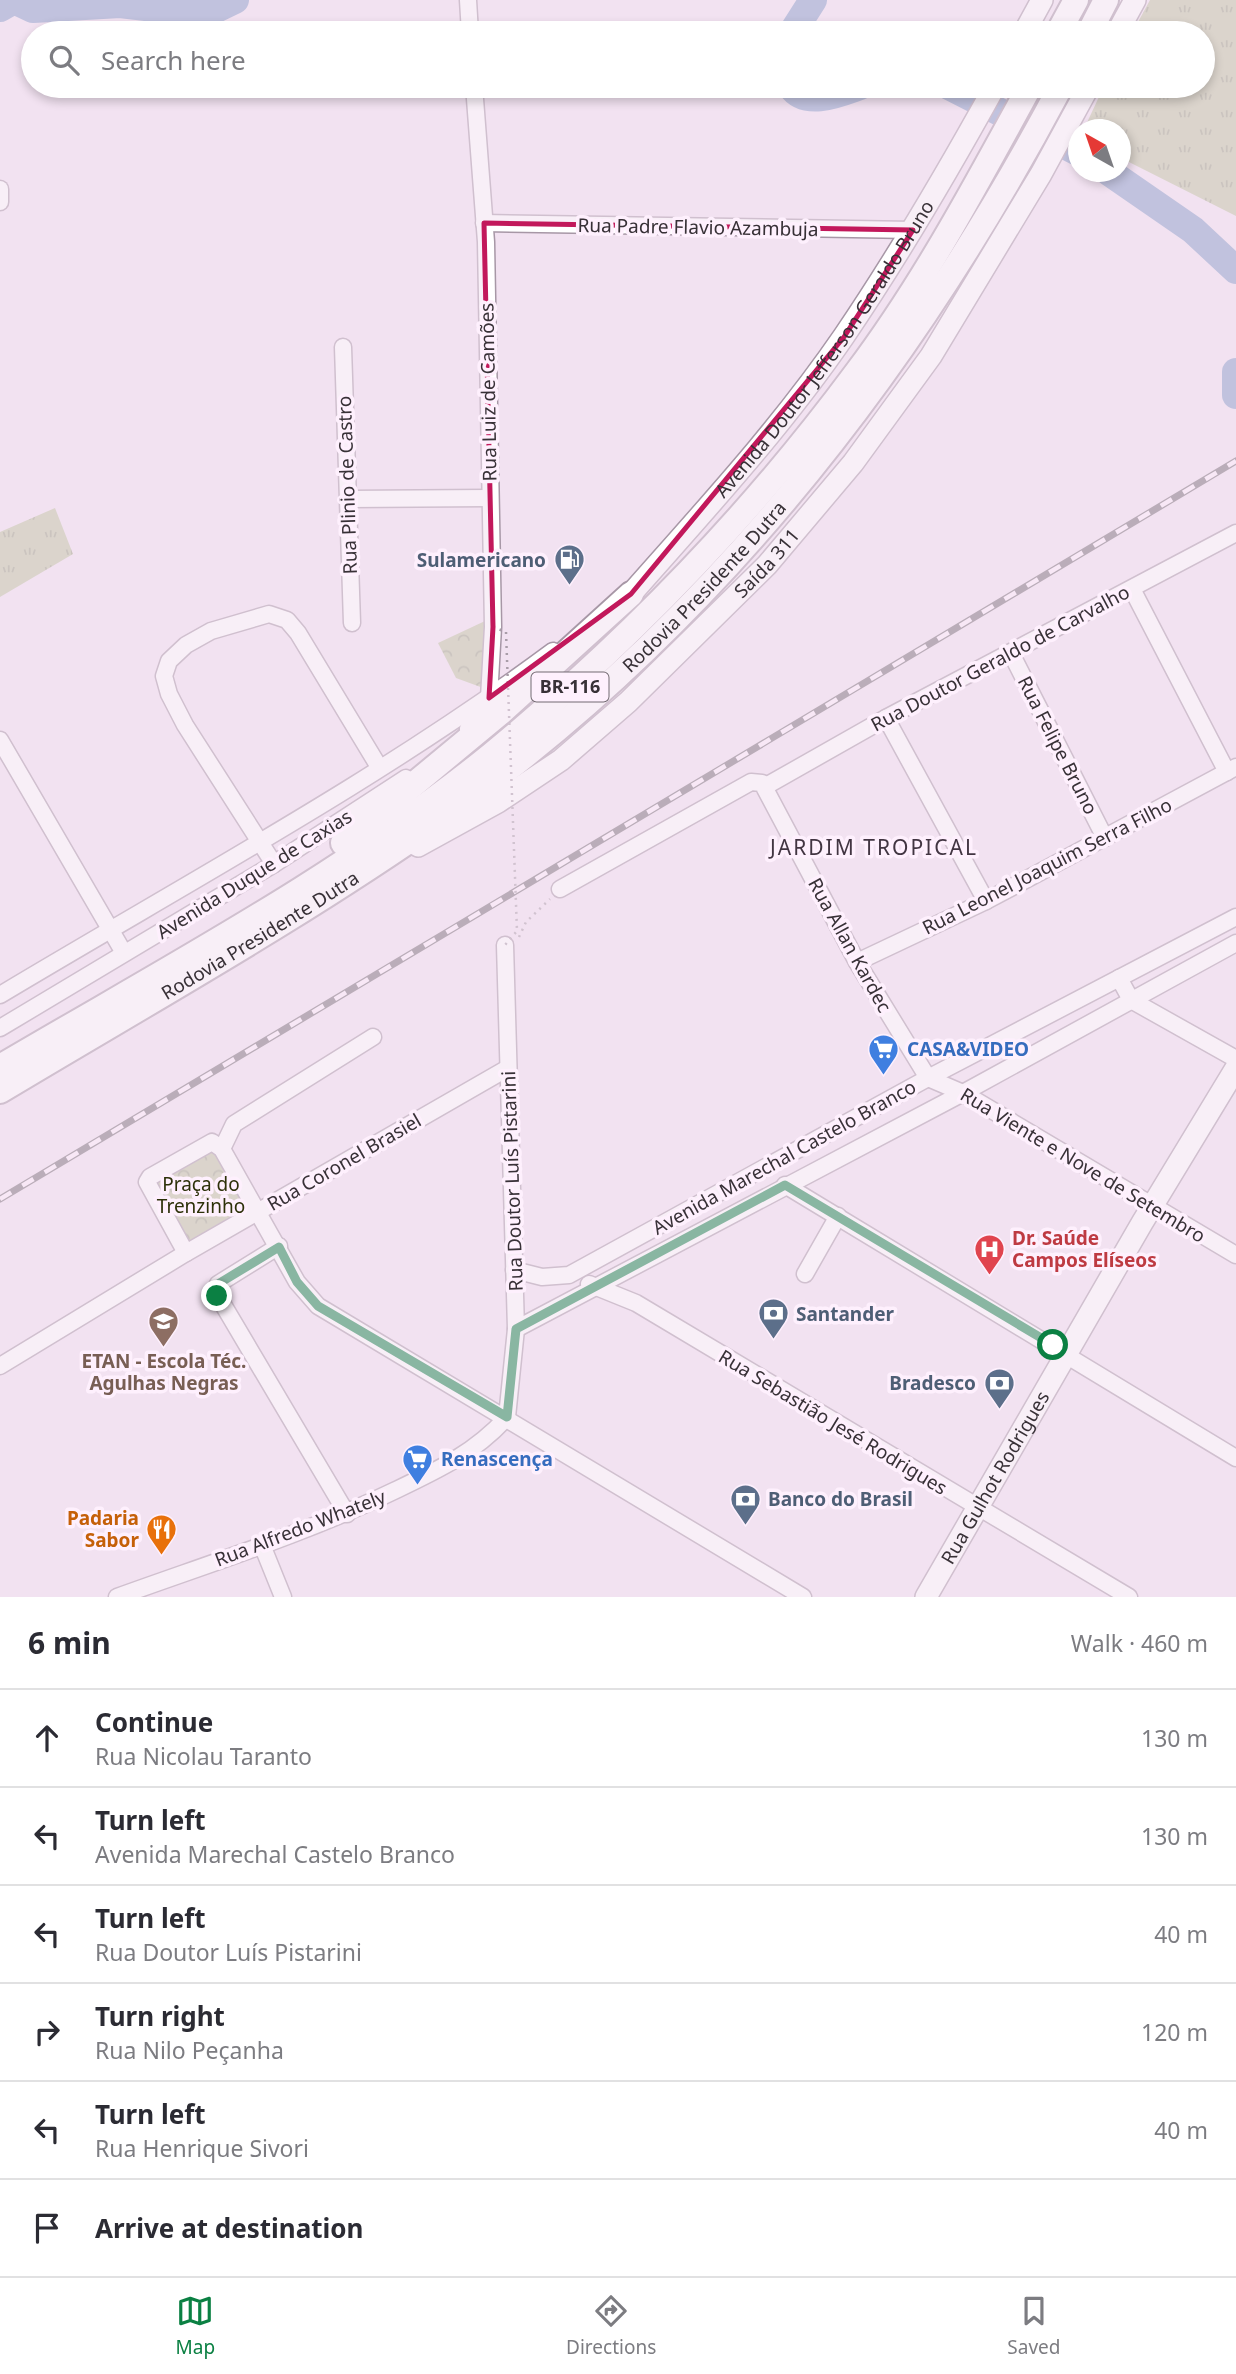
<!DOCTYPE html>
<html lang="en">
<head>
<meta charset="utf-8">
<style>
  body { margin:0; font-family:"Noto Sans",sans-serif; background:#f7f7f7; color:#2b2b33 }
  .compass { position:absolute; left:1068px; top:119px; width:63px; height:63px; border-radius:50%; background:#fff; box-shadow:0 4px 10px #0003; rotate:320deg }
  .stop { position:absolute; width:21px; height:21px; margin:-16px; border:5px solid #0b8043; border-radius:50%; background:#fff }
  .stop.end { background:#0b8043; border-color:#fff; box-shadow:0 2px 7px #0008 }
  .list { margin:0; padding:0; list-style:none }
  h2 { display:flex; justify-content:space-between; align-items:center; height:91px; margin:0; padding:0 28px; font-size:30px }
  h2 small { font-size:23px; font-weight:400; color:#7c7c81 }
  .list li { display:grid; grid-template-columns:46px 1fr auto; gap:21px; align-items:center; box-sizing:border-box; height:98px; padding:0 28px; border-top:2px solid #e1e1e2 }
  .list b { display:block; font-size:26px; white-space:nowrap }
  .list p { margin:0; font-size:23px; white-space:nowrap; color:#7c7c81 }
  .list em { font-size:23px; font-style:normal; color:#7c7c81 }
  .icon { flex:none; width:38px; height:38px; fill:none; stroke:currentColor; stroke-width:2; stroke-linecap:round; stroke-linejoin:round }
  .map { position:relative; flex:none; width:1236px; height:1597px; overflow:hidden }
  .search { position:absolute; background:#fff; box-shadow:0 4px 10px #0003; left:21px; right:21px; top:21px; height:77px; display:flex; align-items:center; gap:18px; box-sizing:border-box; padding:0 24px; border-radius:38px; color:#7c7c81; font-size:26px }
  .sheet { height:679px; background:#fff }
  nav { display:flex; justify-content:space-around; align-items:center; box-sizing:border-box; height:98px; border-top:2px solid #e1e1e2; background:#fff; font-size:19px; color:#7c7c81 }
  nav a { display:grid; justify-items:center; gap:4px }
  nav .on { color:#0b8043 }
  .map>svg:first-child { display:block }
  .grass { fill:url(#grass-tufts) }
  .park { fill:url(#park-crowns) }
  .lines { fill:none; stroke-linecap:round; stroke-linejoin:round }
  .river { stroke:#859cc8; stroke-width:28 }
  .minor-casing { stroke:#a797a6; stroke-width:19 }
  .major-casing { stroke:#a797a6; stroke-width:24 }
  .highway-casing { stroke:#a797a6; stroke-width:28 }
  .path { stroke:#a99da8; stroke-width:2.5; stroke-dasharray:2 5; stroke-linecap:butt }
  .minor { stroke:#fff; stroke-width:16 }
  .major { stroke:#fff; stroke-width:21 }
  .highway { stroke:#fff; stroke-width:24 }
  .rail-casing { stroke:#776d76; stroke-width:7 }
  .rail { stroke:#fef0fd; stroke-width:4.5; stroke-dasharray:13; stroke-linecap:butt }
  .path-bridge { stroke:#a99da8; stroke-width:2.5; stroke-dasharray:2 5; stroke-linecap:butt }
  .route { stroke:#0b8043; stroke-width:9 }
  .marked { fill:none; stroke:#c2185b; stroke-width:5; stroke-linejoin:round }
  .labels { text-anchor:middle; stroke-width:7; stroke-linejoin:round; paint-order:stroke }
  .shield { fill:#fef0fd; stroke:#736a72; stroke-width:2 }
  .shield-label { font-size:18px; font-weight:bold; fill:#383137 }
  .street-label { font-size:19px; fill:#383137; stroke:#fef0fd }
  .service-label { font-size:19px; font-weight:bold; fill:#4e5e75; stroke:#fef0fd; text-anchor:end }
  .shop-label { font-size:19px; font-weight:bold; fill:#366cbe; stroke:#fef0fd; text-anchor:start }
  .park-label { font-size:19px; fill:#2d3109; stroke:#fef0fd }
  .health-label { font-size:19px; font-weight:bold; fill:#be3a42; stroke:#fef0fd; text-anchor:start }
  .education-label { font-size:19px; font-weight:bold; fill:#785e54; stroke:#fef0fd }
  .food-label { font-size:19px; font-weight:bold; fill:#c56008; stroke:#fef0fd; text-anchor:end }
  .neighbourhood-label { font-size:21px; letter-spacing:2px; fill:#423542; stroke:#fef0fd }
</style>
</head>
<body>
<div class="map">
<svg width="1236" height="1597" viewBox="0 0 1236 1597">
  <defs>
    <pattern id="grass-tufts" width="24" height="20" patternUnits="userSpaceOnUse" patternTransform="scale(1.75)"><rect width="24" height="20" fill="#bec4a1"/><path d="M3 7l-1-3M5 7V3M7 7l1-3M15 17l-1-3M17 17v-4M19 17l1-3" fill="none" stroke="#9ba084"/></pattern>
    <pattern id="park-crowns" width="20" height="18" patternUnits="userSpaceOnUse" patternTransform="scale(1.75)"><rect width="20" height="18" fill="#bec4a1"/><path d="M2 6a3 3 0 1 1 6 0M12 15a3 3 0 1 1 6 0" fill="none" stroke="#9ba084"/></pattern>
  </defs>
  <rect width="100%" height="100%" fill="#f2e2f1"/>
  <g class="grass">
    <path d="M1150 0H1236V216L1121 158 1120 130 1084 129 1104 86H1203V33H1132Z"/>
    <path d="M55 508 73 554 0 597V532Z"/>
  </g>
  <g class="park">
    <path d="M485 621 486 689 456 678 438 643Z"/>
    <path d="M213 1145 252 1209 188 1244 150 1181Z"/>
  </g>
  <g class="lines">
    <g class="river">
      <path d="M0 8 14 0 33 9 120 4 206 14 235 0"/>
      <path d="M792 33 813 0"/>
      <path d="M791 86C806 108 840 93 860 86"/>
      <path d="M949 86 1078 152"/>
      <path d="M1109 172 1193 230 1236 270"/>
      <path d="M1236 372V395"/>
    </g>
    <defs>
      <g id="minor">
        <path d="M468 0 470 33"/>
        <path d="M0 189V202"/>
        <path d="M484 223 913 230"/>
        <path d="M343 347 352 623"/>
        <path d="M348 499 489 498"/>
        <path d="M1132 589 1227 772"/>
        <path d="M1011 653 1105 838"/>
        <path d="M886 718 986 901"/>
        <path d="M468 729 489 698 493 627 486 242 474 86"/>
        <path d="M0 740 124 953"/>
        <path d="M766 786 886 718 1236 533"/>
        <path d="M274 864 185 725 169 694 164 676 169 661 186 645 211 631 269 614 287 620 298 633 379 767"/>
        <path d="M560 889 751 782 762 783 857 962 928 1078 963 1093 1236 1255"/>
        <path d="M505 945 516 1329 507 1417"/>
        <path d="M857 962 986 901 1236 767"/>
        <path d="M1119 978 1131 1000 1236 1059"/>
        <path d="M0 995C185 884 379 780 553 651"/>
        <path d="M0 1028 274 864 406 778"/>
        <path d="M222 1149 234 1124 373 1037"/>
        <path d="M785 1185 1236 1458"/>
        <path d="M279 1246 218 1284 215 1291 347 1514"/>
        <path d="M186 1253 147 1182 150 1177 212 1142 222 1149 297 1282 318 1306 803 1597"/>
        <path d="M514 1270 542 1277 569 1275 928 1078 1236 917"/>
        <path d="M805 1274 838 1216"/>
        <path d="M589 1284 636 1303 1129 1597"/>
        <path d="M516 1329 963 1093 1236 943"/>
        <path d="M0 1366 186 1253 508 1068"/>
        <path d="M262 1545 283 1597"/>
        <path d="M117 1597C211 1563 307 1533 396 1490 438 1470 476 1452 507 1417"/>
      </g>
      <g id="major">
        <path d="M1024 33 1042 0"/>
        <path d="M1117 33 1135 0"/>
        <path id="s1" d="M631 594C705 510 781 428 844 336 899 255 948 171 995 86"/>
        <path id="s2" d="M418 846 498 802 561 760 628 702 767 565 853 463 931 356 1041 174 1089 86"/>
        <path id="s3" d="M926 1597 1142 1223 1236 1068"/>
      </g>
      <g id="highway">
        <path d="M1058 33 1076 0"/>
        <path d="M1089 33 1106 0"/>
        <path d="M343 843 500 713 631 594"/>
        <path d="M0 1067C166 969 341 877 491 755 627 643 752 514 857 372 924 283 977 183 1030 86"/>
        <path id="s4" d="M0 1091C150 1001 303 916 445 816 710 628 910 371 1061 86"/>
      </g>
    </defs>
    <use href="#minor" class="minor-casing"/>
    <use href="#major" class="major-casing"/>
    <use href="#highway" class="highway-casing"/>
    <path class="path" d="M519 937 526 922 550 899"/>
    <use href="#minor" class="minor"/>
    <use href="#major" class="major"/>
    <use href="#highway" class="highway"/>
    <defs>
      <path id="rail" d="M0 1199 1236 461"/>
    </defs>
    <use href="#rail" class="rail-casing"/>
    <use href="#rail" class="rail"/>
    <path class="path-bridge" d="M493 627 506 632 517 931 505 945"/>
  </g>
  <g class="lines">
    <path class="route" d="M217 1296 218 1284 279 1247 297 1282 318 1306 507 1417 516 1329 785 1185 1053 1345"/>
  </g>
  <path d="M0 0H1236V1597H0ZM484 223 913 230 844 337 631 594 489 698 493 627Z" fill="#f2e2f1" fill-opacity=".55" fill-rule="evenodd"/>
  <path class="marked" d="M484 223 913 230 844 337 631 594 489 698 493 627Z"/>
  <defs>
    <symbol id="fuel-pin" viewBox="-11 -11 22 30"><path d="M0 17L-7.5 6A9.5 9.5 0 1 1 7.5 6Z" fill="#5c6f8a" stroke="#fef0fd"/><path d="M-5.5-6h7V0h2V4h1.3V-2.5L3-4.5l.8-.8L6-3V5H2.5V1h-1V6h-7ZM-4.2-4.7v3.2H.2V-4.7Z" fill="#fff"/></symbol>
    <symbol id="supermarket-pin" viewBox="-11 -11 22 30"><path d="M0 17L-7.5 6A9.5 9.5 0 1 1 7.5 6Z" fill="#3f7fe0" stroke="#fef0fd"/><path d="M-6-5.5h2.5l.6 2H6L4.5 2H-2.5L-4.4-4H-6ZM-1.5 3.2a1.3 1.3 0 1 0 .1 0ZM3 3.2a1.3 1.3 0 1 0 .1 0Z" fill="#fff"/></symbol>
    <symbol id="hospital-pin" viewBox="-11 -11 22 30"><path d="M0 17L-7.5 6A9.5 9.5 0 1 1 7.5 6Z" fill="#e0444e" stroke="#fef0fd"/><path d="M-5-5h3v3.5h4V-5h3V5h-3V1.5h-4V5h-3Z" fill="#fff"/></symbol>
    <symbol id="bank-pin" viewBox="-11 -11 22 30"><path d="M0 17L-7.5 6A9.5 9.5 0 1 1 7.5 6Z" fill="#5c6f8a" stroke="#fef0fd"/><path d="M-6-4H6V4H-6ZM0-2.3a2.3 2.3 0 1 0 0 4.6a2.3 2.3 0 1 0 0-4.6Z" fill="#fff"/></symbol>
    <symbol id="school-pin" viewBox="-11 -11 22 30"><path d="M0 17L-7.5 6A9.5 9.5 0 1 1 7.5 6Z" fill="#8d6e63" stroke="#fef0fd"/><path d="M0-5L7-2L0 1L-7-2ZM-4 1L0 2.5L4 1V4Q0 6-4 4Z" fill="#fff"/></symbol>
    <symbol id="restaurant-pin" viewBox="-11 -11 22 30"><path d="M0 17L-7.5 6A9.5 9.5 0 1 1 7.5 6Z" fill="#e8710a" stroke="#fef0fd"/><path d="M-5-6h1v4h1v-4h1v4h1v-4h1v5L-1.5 .5V6h-2V.5L-5-1ZM5-6V6H3V1.5H1.5Q1.5-4 5-6Z" fill="#fff"/></symbol>
  </defs>
  <g fill-rule="evenodd">
    <use href="#fuel-pin" x="552" y="542" width="35" height="47"/>
    <use href="#supermarket-pin" x="866" y="1032" width="35" height="47"/>
    <use href="#hospital-pin" x="972" y="1232" width="35" height="47"/>
    <use href="#bank-pin" x="756" y="1296" width="35" height="47"/>
    <use href="#school-pin" x="146" y="1304" width="35" height="47"/>
    <use href="#bank-pin" x="982" y="1366" width="35" height="47"/>
    <use href="#supermarket-pin" x="400" y="1442" width="35" height="47"/>
    <use href="#bank-pin" x="728" y="1482" width="35" height="47"/>
    <use href="#restaurant-pin" x="144" y="1512" width="35" height="47"/>
  </g>
  <g class="labels">
    <rect class="shield" x="531.5" y="672.5" width="77" height="29" rx="5"/>
    <g class="shield-label">
      <text x="570" y="693">BR-116</text>
    </g>
    <g class="street-label">
      <text transform="translate(698 227) rotate(1)" y="7">Rua Padre Flavio Azambuja</text>
      <text dy="7" stroke="none"><textPath href="#s1" startOffset="313">Avenida Doutor Jefferson Geraldo Bruno</textPath></text>
      <text transform="translate(488 392) rotate(-91)" y="7">Rua Luiz de Camões</text>
      <text transform="translate(347 485) rotate(-92)" y="7">Rua Plinio de Castro</text>
      <text dy="7" stroke="none"><textPath href="#s2" startOffset="452">Saída 311</textPath></text>
      <text dy="7" stroke="none"><textPath href="#s4" startOffset="870">Rodovia Presidente Dutra</textPath></text>
      <text transform="translate(1000 658) rotate(-28)" y="7">Rua Doutor Geraldo de Carvalho</text>
      <text transform="translate(1058 745) rotate(63)" y="7">Rua Felipe Bruno</text>
      <text transform="translate(1047 866) rotate(-27)" y="7">Rua Leonel Joaquim Serra Filho</text>
      <text transform="translate(254 874) rotate(-32)" y="7">Avenida Duque de Caxias</text>
      <text dy="7" stroke="none"><textPath href="#s4" startOffset="303">Rodovia Presidente Dutra</textPath></text>
      <text transform="translate(850 945) rotate(61)" y="7">Rua Allan Kardec</text>
      <text transform="translate(784 1157) rotate(-29)" y="7">Avenida Marechal Castelo Branco</text>
      <text transform="translate(344 1162) rotate(-30)" y="7">Rua Coronel Brasiel</text>
      <text transform="translate(1083 1165) rotate(31)" y="7">Rua Viente e Nove de Setembro</text>
      <text transform="translate(512 1181) rotate(-92)" y="7">Rua Doutor Luís Pistarini</text>
      <text transform="translate(833 1422) rotate(31)" y="7">Rua Sebastião Jesé Rodrigues</text>
      <text dy="7" stroke="none"><textPath href="#s3" startOffset="138">Rua Gulhot Rodrigues</textPath></text>
      <text transform="translate(300 1528) rotate(-21)" y="7">Rua Alfredo Whately</text>
    </g>
    <g class="service-label">
      <text x="546" y="567">Sulamericano</text>
      <text x="796" y="1321" text-anchor="start">Santander</text>
      <text x="976" y="1390">Bradesco</text>
      <text x="768" y="1506" text-anchor="start">Banco do Brasil</text>
    </g>
    <g class="shop-label">
      <text x="907" y="1056">CASA&amp;VIDEO</text>
      <text x="441" y="1466">Renascença</text>
    </g>
    <g class="park-label">
      <text x="201" y="1191">Praça do<tspan x="201" dy="22">Trenzinho</tspan></text>
    </g>
    <g class="health-label">
      <text x="1012" y="1245">Dr. Saúde<tspan x="1012" dy="22">Campos Elíseos</tspan></text>
    </g>
    <g class="education-label">
      <text x="164" y="1368">ETAN - Escola Téc.<tspan x="164" dy="22">Agulhas Negras</tspan></text>
    </g>
    <g class="food-label">
      <text x="139" y="1525">Padaria<tspan x="139" dy="22">Sabor</tspan></text>
    </g>
    <g class="neighbourhood-label">
      <text x="874" y="855">JARDIM TROPICAL</text>
    </g>
  </g>
</svg>
<svg class="compass" viewBox="-18 -18 36 36"><path d="M0-13l5 13h-10z" fill="#e53935"/><path d="M0 13l5-13h-10z" fill="#7c7c81"/></svg>
<div class="stop" style="left:1053px;top:1345px"></div>
<div class="stop end" style="left:217px;top:1296px"></div>
<div class="search"><svg class="icon" aria-label="search" viewBox="0 0 24 24"><circle cx="10" cy="10" r="6"/><path d="M15 15l6 6"/></svg>Search here</div>
</div>
<section class="sheet">
<h2>6 min<small>Walk · 460 m</small></h2>
<ul class="list">
<li><svg class="icon" aria-label="ahead" viewBox="0 0 24 24"><path d="M12 20V5M6 11l6-6 6 6"/></svg><div><b>Continue</b><p>Rua Nicolau Taranto</p></div><em>130 m</em></li>
<li><svg class="icon" aria-label="left" viewBox="0 0 24 24"><path d="M17 20v-9H6M10 6l-5 5 5 5"/></svg><div><b>Turn left</b><p>Avenida Marechal Castelo Branco</p></div><em>130 m</em></li>
<li><svg class="icon" aria-label="left" viewBox="0 0 24 24"><path d="M17 20v-9H6M10 6l-5 5 5 5"/></svg><div><b>Turn left</b><p>Rua Doutor Luís Pistarini</p></div><em>40 m</em></li>
<li><svg class="icon" aria-label="right" viewBox="0 0 24 24"><path d="M7 20v-9h11M14 6l5 5-5 5"/></svg><div><b>Turn right</b><p>Rua Nilo Peçanha</p></div><em>120 m</em></li>
<li><svg class="icon" aria-label="left" viewBox="0 0 24 24"><path d="M17 20v-9H6M10 6l-5 5 5 5"/></svg><div><b>Turn left</b><p>Rua Henrique Sivori</p></div><em>40 m</em></li>
<li><svg class="icon" aria-label="arrive" viewBox="0 0 24 24"><path d="M6 21V4h12l-3 4 3 4H6"/></svg><div><b>Arrive at destination</b></div></li>
</ul>
</section>
<nav>
<a class="on"><svg class="icon" aria-label="map" viewBox="0 0 24 24"><path d="M3 6l6-2 6 2 6-2v14l-6 2-6-2-6 2zM9 4v14M15 6v14"/></svg>Map</a>
<a><svg class="icon" aria-label="directions" viewBox="0 0 24 24"><path d="M12 3l9 9-9 9-9-9zM9 14v-3h6M13 9l2 2-2 2"/></svg>Directions</a>
<a><svg class="icon" aria-label="saved" viewBox="0 0 24 24"><path d="M7 4h10v16l-5-4-5 4z"/></svg>Saved</a>
</nav>
</body>
</html>
